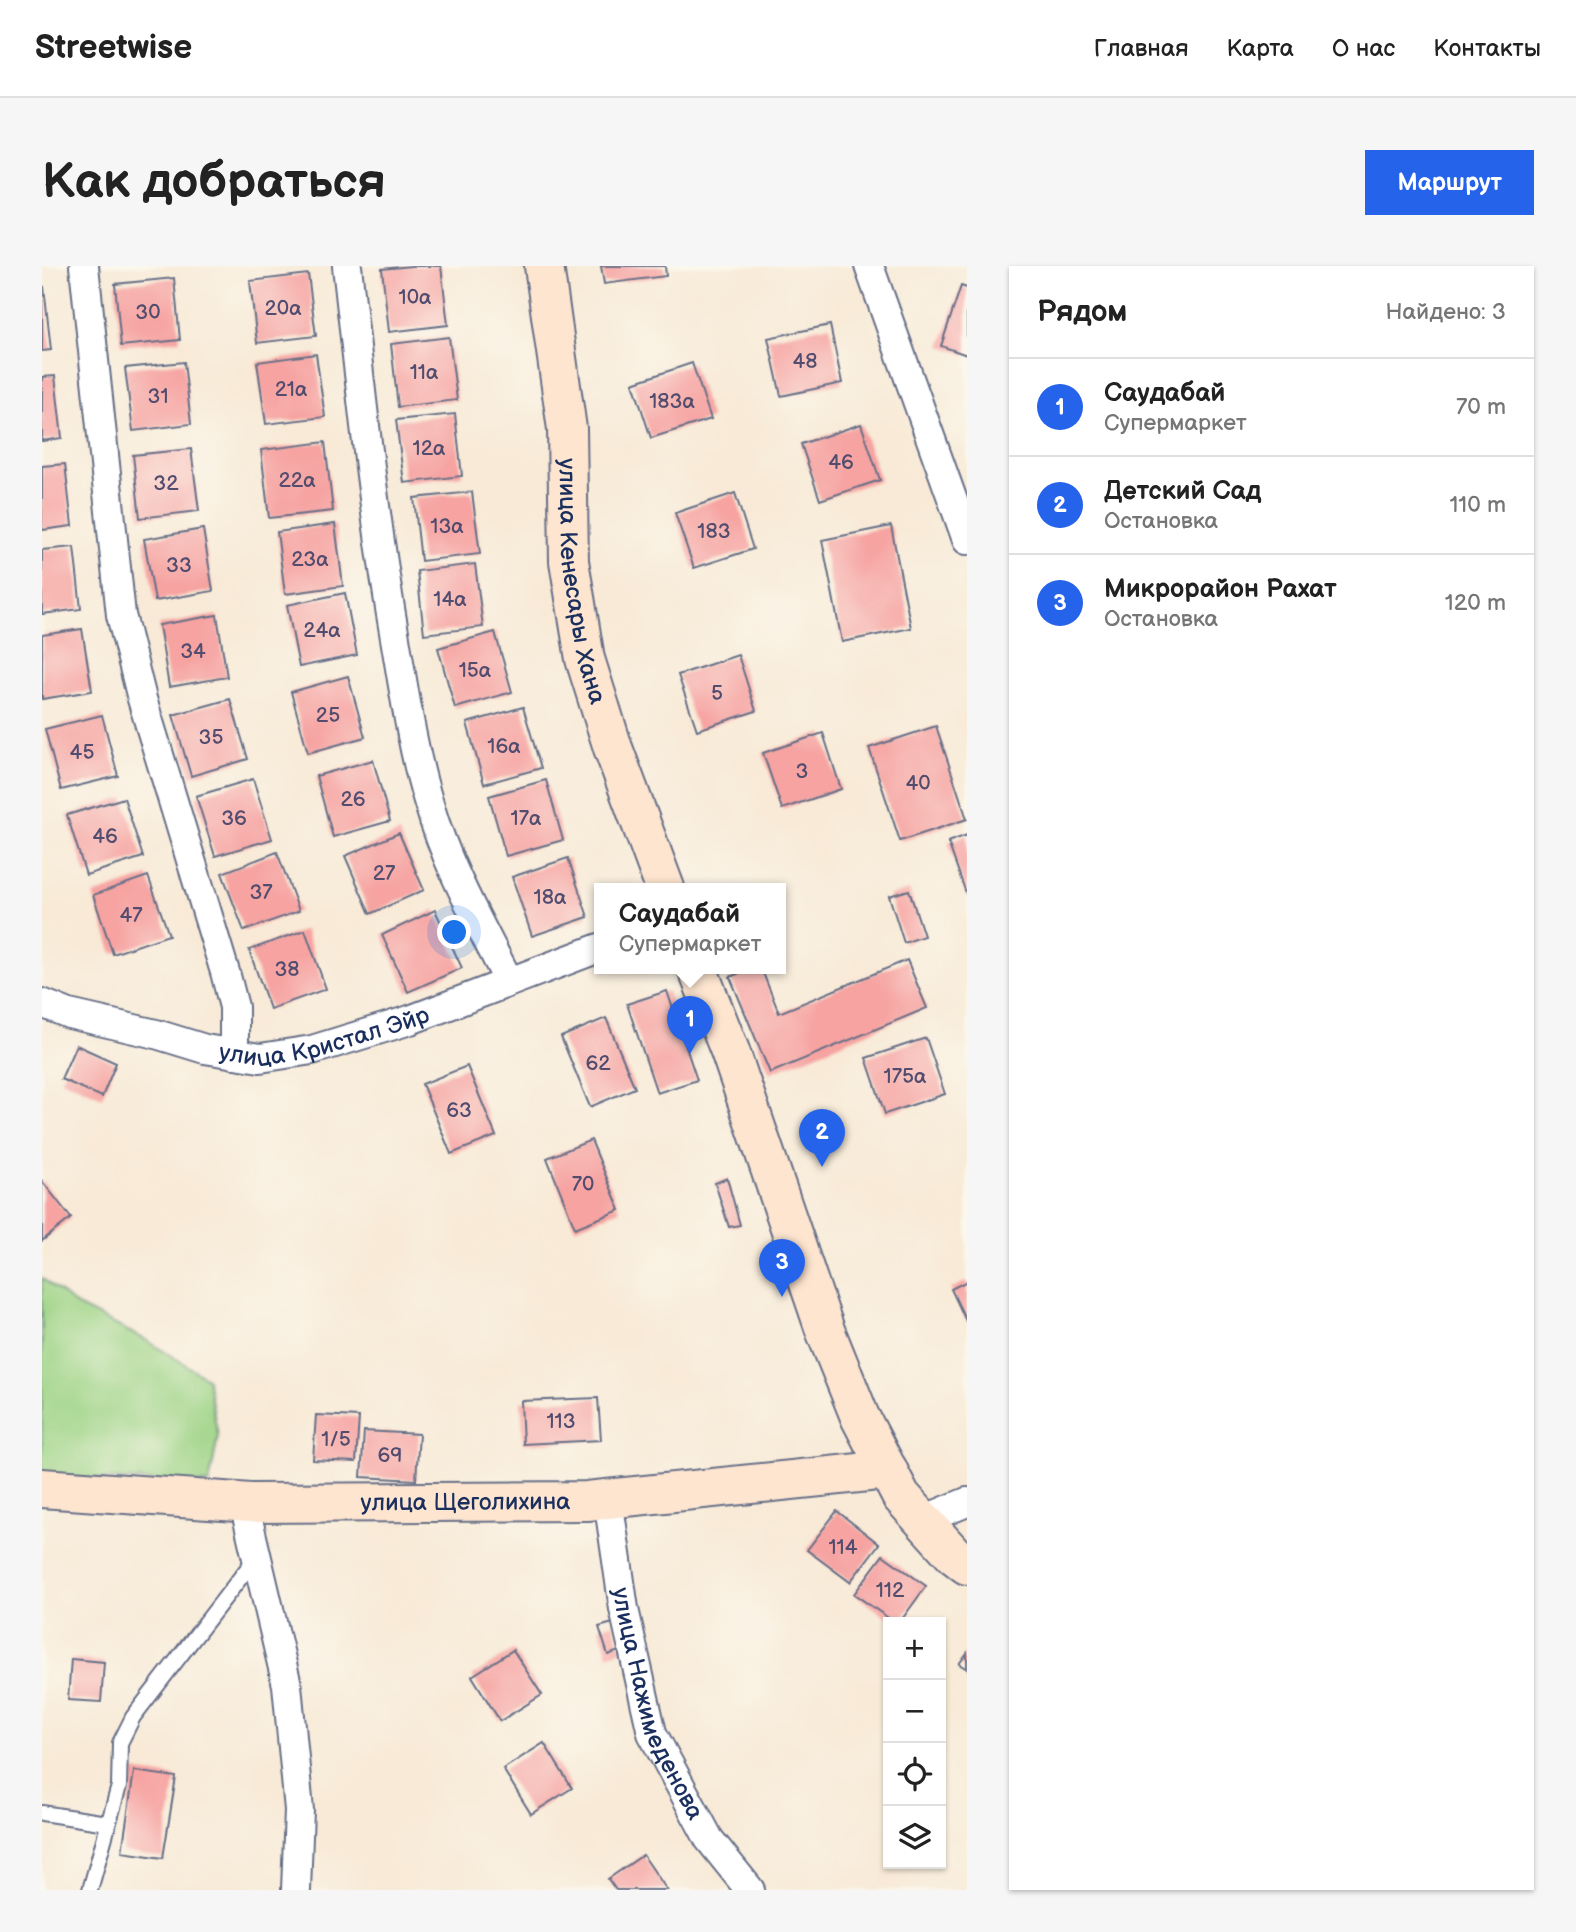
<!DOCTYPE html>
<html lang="ru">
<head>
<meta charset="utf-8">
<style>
  body { margin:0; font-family:"Balsamiq Sans",sans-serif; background:#f6f6f6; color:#222 }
  .controls { position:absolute; right:21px; bottom:21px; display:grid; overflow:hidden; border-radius:0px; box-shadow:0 2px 5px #0004 }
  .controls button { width:63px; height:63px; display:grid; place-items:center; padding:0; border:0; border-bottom:2px solid #e0e0e0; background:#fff; color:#222; font:35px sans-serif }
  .you { position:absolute; left:413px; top:667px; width:24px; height:24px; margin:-18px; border:5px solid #fff; border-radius:50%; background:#1a73e8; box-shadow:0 0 0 10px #1a73e833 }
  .badge { display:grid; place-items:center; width:46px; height:46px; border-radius:50%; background:#2563eb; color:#fff; font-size:23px; font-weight:700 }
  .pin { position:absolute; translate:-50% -58px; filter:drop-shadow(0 2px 4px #0008) }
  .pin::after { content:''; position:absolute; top:37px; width:24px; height:21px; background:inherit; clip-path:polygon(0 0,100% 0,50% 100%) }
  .popup { position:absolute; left:552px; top:617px; width:192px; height:91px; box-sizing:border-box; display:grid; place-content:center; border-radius:0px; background:#fff; filter:drop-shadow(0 2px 5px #0005); font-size:23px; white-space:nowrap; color:#767676 }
  .popup b { font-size:26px; color:#222 }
  .popup::after { content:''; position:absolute; left:50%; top:100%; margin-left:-14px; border:14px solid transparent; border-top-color:#fff }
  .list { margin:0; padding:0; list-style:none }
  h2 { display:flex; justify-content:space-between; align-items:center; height:91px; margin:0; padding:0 28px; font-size:30px }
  h2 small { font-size:23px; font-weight:400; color:#767676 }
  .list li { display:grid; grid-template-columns:46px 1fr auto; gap:21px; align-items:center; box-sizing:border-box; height:98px; padding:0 28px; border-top:2px solid #e0e0e0 }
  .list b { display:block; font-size:26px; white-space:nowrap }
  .list p { margin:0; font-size:23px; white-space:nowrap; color:#767676 }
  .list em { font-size:23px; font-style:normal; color:#767676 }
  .icon { flex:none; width:38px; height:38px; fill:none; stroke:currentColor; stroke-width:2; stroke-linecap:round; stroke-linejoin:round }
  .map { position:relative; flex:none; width:925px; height:1624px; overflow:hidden; border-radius:0px }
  header { display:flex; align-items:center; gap:42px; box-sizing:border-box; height:98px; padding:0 35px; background:#fff; border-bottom:2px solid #e0e0e0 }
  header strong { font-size:33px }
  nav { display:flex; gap:38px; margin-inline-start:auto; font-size:24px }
  .intro { display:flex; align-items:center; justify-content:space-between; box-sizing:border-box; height:168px; padding:0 42px }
  h1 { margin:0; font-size:49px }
  .button { padding:18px 32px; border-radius:0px; background:#2563eb; color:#fff; font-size:24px; font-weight:700 }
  main { display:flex; gap:42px; padding:0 42px }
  aside { flex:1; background:#fff; border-radius:0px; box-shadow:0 2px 5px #0004 }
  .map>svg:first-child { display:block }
  .green { fill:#9dd385; stroke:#5c8172; stroke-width:2 }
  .building { fill:#f6a3a1 }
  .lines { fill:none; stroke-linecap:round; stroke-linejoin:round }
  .lane-casing { stroke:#687088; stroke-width:18 }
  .street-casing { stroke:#687088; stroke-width:32 }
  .secondary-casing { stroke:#687088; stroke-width:42 }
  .lane { stroke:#fff; stroke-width:14 }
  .street { stroke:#fff; stroke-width:28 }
  .secondary { stroke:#fde5d0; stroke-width:38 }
  .labels { text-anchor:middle; stroke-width:5; stroke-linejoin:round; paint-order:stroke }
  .number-label { font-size:21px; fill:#524c6f }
  .street-label { font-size:24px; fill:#1b2f5e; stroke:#fbf7ec }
</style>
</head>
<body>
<header>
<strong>Streetwise</strong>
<nav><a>Главная</a><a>Карта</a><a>О нас</a><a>Контакты</a></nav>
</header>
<div class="intro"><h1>Как добраться</h1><a class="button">Маршрут</a></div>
<main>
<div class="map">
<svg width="925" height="1624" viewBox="0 0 925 1624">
  <rect width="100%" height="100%" fill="#fbf7ec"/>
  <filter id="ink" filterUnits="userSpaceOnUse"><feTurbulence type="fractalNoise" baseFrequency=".0143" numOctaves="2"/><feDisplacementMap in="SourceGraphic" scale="14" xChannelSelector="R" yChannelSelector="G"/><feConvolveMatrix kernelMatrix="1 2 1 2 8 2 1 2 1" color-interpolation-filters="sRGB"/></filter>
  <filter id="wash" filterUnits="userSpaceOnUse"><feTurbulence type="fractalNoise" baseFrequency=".00686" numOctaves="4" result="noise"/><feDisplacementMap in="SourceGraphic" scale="28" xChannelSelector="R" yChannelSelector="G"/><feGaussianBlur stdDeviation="1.57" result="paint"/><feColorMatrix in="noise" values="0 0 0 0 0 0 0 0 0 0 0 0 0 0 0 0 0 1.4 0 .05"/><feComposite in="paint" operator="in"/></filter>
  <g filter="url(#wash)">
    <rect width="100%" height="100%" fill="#f8ead7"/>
    <path class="green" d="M0 1012 35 1040 102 1073 165 1112 176 1170 167 1218 0 1210Z"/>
    <g id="blocks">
      <g class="building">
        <path d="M369 0H399L406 59 347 66 340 3Z"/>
        <path d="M559 0H623L624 10 562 18Z"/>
        <path d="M266 8 274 70 215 77 208 15Z"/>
        <path d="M132 12 138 74 79 80 73 18Z"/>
        <path d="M919 20 925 22V89L899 80Z"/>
        <path d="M2 21 9 84 0 85V22Z"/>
        <path d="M788 59 800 117 739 130 726 72Z"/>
        <path d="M407 71 415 134 356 141 349 78Z"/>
        <path d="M274 88 283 151 224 158 215 96Z"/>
        <path d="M142 96 149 158 91 165 83 102Z"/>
        <path d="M650 97 669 153 609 172 591 117Z"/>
        <path d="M13 110 20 172 0 175V111Z"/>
        <path d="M413 148 420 210 362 217 354 154Z"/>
        <path d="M819 158 838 214 778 234 759 178Z"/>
        <path d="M283 176 291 245 227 252 219 184Z"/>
        <path d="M149 183 157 245 98 252 91 189Z"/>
        <path d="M23 198 30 260 0 264V200Z"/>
        <path d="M430 226 438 288 379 295 372 232Z"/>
        <path d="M693 227 711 283 652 302 633 247Z"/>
        <path d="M293 258 301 320 243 328 235 266Z"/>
        <path d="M849 260 869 362 800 376 780 274Z"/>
        <path d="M161 263 171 325 113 335 102 273Z"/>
        <path d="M32 281 39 343 0 348V284Z"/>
        <path d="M433 298 441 361 382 368 375 305Z"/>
        <path d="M303 327 315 389 257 401 245 339Z"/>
        <path d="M175 349 185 411 127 421 117 359Z"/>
        <path d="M40 363 50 425 0 433V369Z"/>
        <path d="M453 366 470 426 413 442 396 382Z"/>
        <path d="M696 389 714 445 655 464 636 409Z"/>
        <path d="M306 410 323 471 266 487 249 426Z"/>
        <path d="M188 433 206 493 149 510 131 449Z"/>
        <path d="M481 441 499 502 442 518 425 457Z"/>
        <path d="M60 449 76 510 19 524 3 463Z"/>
        <path d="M894 460 925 553 858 575 827 482Z"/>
        <path d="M781 467 799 523 740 543 721 487Z"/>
        <path d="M331 494 348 555 291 571 274 510Z"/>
        <path d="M211 513 230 573 173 590 154 530Z"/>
        <path d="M504 514 521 574 464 590 447 530Z"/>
        <path d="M82 532 101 591 44 609 25 549Z"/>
        <path d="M357 567 382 624 328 648 303 590Z"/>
        <path d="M925 569V630L906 576Z"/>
        <path d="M235 586 257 645 202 665 180 607Z"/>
        <path d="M526 592 546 651 490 670 470 611Z"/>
        <path d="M106 610 127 669 71 688 51 629Z"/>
        <path d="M867 624 882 670 862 677 847 630Z"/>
        <path d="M393 644 420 702 366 726 340 669Z"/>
        <path d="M263 664 284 723 228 743 207 684Z"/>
        <path d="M865 694 885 742 728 807 688 711 709 702H719L737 747Z"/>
        <path d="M625 725 655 814 615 827 585 738Z"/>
        <path d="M564 752 593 822 548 841 519 771Z"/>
        <path d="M884 772 903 828 843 848 824 792Z"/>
        <path d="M34 779 74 797 60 831 19 813Z"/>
        <path d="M425 800 454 870 409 888 380 818Z"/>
        <path d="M549 874 578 944 533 962 505 892Z"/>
        <path d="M685 912 698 959 687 961 673 917Z"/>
        <path d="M0 915 29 952 0 975Z"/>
        <path d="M925 1015V1057L909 1023Z"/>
        <path d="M556 1132 559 1174 481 1178 479 1135Z"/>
        <path d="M274 1149 317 1151 314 1196 271 1194Z"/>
        <path d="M322 1165 377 1168 374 1214 319 1211Z"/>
        <path d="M795 1245 837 1278 808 1316 765 1284Z"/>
        <path d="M841 1289 884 1320 858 1356H852L812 1328Z"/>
        <path d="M571 1357 580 1384 566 1389 557 1361Z"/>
        <path d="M471 1384 500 1429 458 1455 430 1410Z"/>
        <path d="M925 1387V1403L917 1398Z"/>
        <path d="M29 1393 62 1396 59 1436 26 1434Z"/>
        <path d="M502 1477 530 1522 489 1548 461 1503Z"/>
        <path d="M92 1505 134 1511 121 1592 80 1586Z"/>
        <path d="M601 1589 625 1624H574L566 1613Z"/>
      </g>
    </g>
  </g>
  <g filter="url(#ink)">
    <use href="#blocks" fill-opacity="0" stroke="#687088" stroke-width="2"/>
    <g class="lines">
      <defs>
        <g id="lane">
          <path d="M0 1547 65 1557"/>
          <path d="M48 1624 77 1520 78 1477 91 1451 215 1290"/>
        </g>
        <g id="street">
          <path d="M42 0 79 349 100 433 183 706 192 741V788"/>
          <path d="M305 0C319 126 332 252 354 378 363 431 371 486 387 538 405 601 438 658 467 716"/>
          <path d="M827 0 925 274"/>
          <path id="s1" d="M0 737 27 748 114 768 163 783 218 792 270 784 368 754 557 682"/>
          <path id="s2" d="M566 1233 582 1343 610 1467 667 1573 708 1624"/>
          <path d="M202 1237 245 1419 257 1544 254 1624"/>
          <path d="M881 1254 925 1236"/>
        </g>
        <g id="secondary">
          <path id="s3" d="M502 0 525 163 527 295 543 393 571 482 623 622"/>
          <path d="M655 702 688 785 783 1064 818 1151 859 1230 912 1289 925 1299"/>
          <path id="s4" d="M0 1222 209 1237 545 1235 846 1204"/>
        </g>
      </defs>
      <use href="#lane" class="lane-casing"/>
      <use href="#street" class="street-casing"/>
      <use href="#secondary" class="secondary-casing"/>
      <use href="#lane" class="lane"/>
      <use href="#street" class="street"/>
      <use href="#secondary" class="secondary"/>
    </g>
  </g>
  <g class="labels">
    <g class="number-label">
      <text x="373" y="38">10а</text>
      <text x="241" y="49">20а</text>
      <text x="106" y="53">30</text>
      <text x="763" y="102">48</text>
      <text x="382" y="113">11а</text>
      <text x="249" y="130">21а</text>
      <text x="116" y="137">31</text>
      <text x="630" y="142">183а</text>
      <text x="387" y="189">12а</text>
      <text x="799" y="203">46</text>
      <text x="255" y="221">22а</text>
      <text x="124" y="224">32</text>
      <text x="405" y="267">13а</text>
      <text x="672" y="272">183</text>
      <text x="268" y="300">23а</text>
      <text x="137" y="306">33</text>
      <text x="408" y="340">14а</text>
      <text x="280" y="371">24а</text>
      <text x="151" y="392">34</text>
      <text x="433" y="411">15а</text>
      <text x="675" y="434">5</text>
      <text x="286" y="456">25</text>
      <text x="169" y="478">35</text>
      <text x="462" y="487">16а</text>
      <text x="40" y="493">45</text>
      <text x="760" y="512">3</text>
      <text x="876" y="524">40</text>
      <text x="311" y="540">26</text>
      <text x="192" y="559">36</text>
      <text x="484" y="559">17а</text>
      <text x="63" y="577">46</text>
      <text x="342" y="614">27</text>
      <text x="219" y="633">37</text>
      <text x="508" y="638">18а</text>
      <text x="89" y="656">47</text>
      <text x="245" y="710">38</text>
      <text x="556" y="804">62</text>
      <text x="863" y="817">175а</text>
      <text x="417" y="851">63</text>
      <text x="541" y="925">70</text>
      <text x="519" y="1162">113</text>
      <text x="294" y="1180">1/5</text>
      <text x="348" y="1196">69</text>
      <text x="801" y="1288">114</text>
      <text x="848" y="1331">112</text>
    </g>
    <g class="street-label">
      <text dy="8" stroke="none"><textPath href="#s3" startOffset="318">улица Кенесары Хана</textPath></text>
      <text dy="8" stroke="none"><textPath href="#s1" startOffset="292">улица Кристал Эйр</textPath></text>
      <text dy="8" stroke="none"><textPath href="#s4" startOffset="424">улица Щеголихина</textPath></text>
      <text dy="8" stroke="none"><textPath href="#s2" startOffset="212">улица Нажимеденова</textPath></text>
    </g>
  </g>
</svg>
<div class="controls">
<button>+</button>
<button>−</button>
<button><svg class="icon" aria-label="locate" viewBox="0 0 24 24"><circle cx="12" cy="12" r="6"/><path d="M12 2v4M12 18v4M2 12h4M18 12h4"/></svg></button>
<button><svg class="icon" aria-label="layers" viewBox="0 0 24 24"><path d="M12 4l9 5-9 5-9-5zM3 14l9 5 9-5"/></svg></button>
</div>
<div class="you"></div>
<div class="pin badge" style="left:648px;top:788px">1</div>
<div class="popup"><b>Саудабай</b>Супермаркет</div>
<div class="pin badge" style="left:780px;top:901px">2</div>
<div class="pin badge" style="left:740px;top:1031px">3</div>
</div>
<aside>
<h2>Рядом<small>Найдено: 3</small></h2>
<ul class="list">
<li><span class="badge">1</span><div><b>Саудабай</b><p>Супермаркет</p></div><em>70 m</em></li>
<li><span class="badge">2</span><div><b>Детский Сад</b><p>Остановка</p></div><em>110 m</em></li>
<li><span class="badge">3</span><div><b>Микрорайон Рахат</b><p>Остановка</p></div><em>120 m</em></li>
</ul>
</aside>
</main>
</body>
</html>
